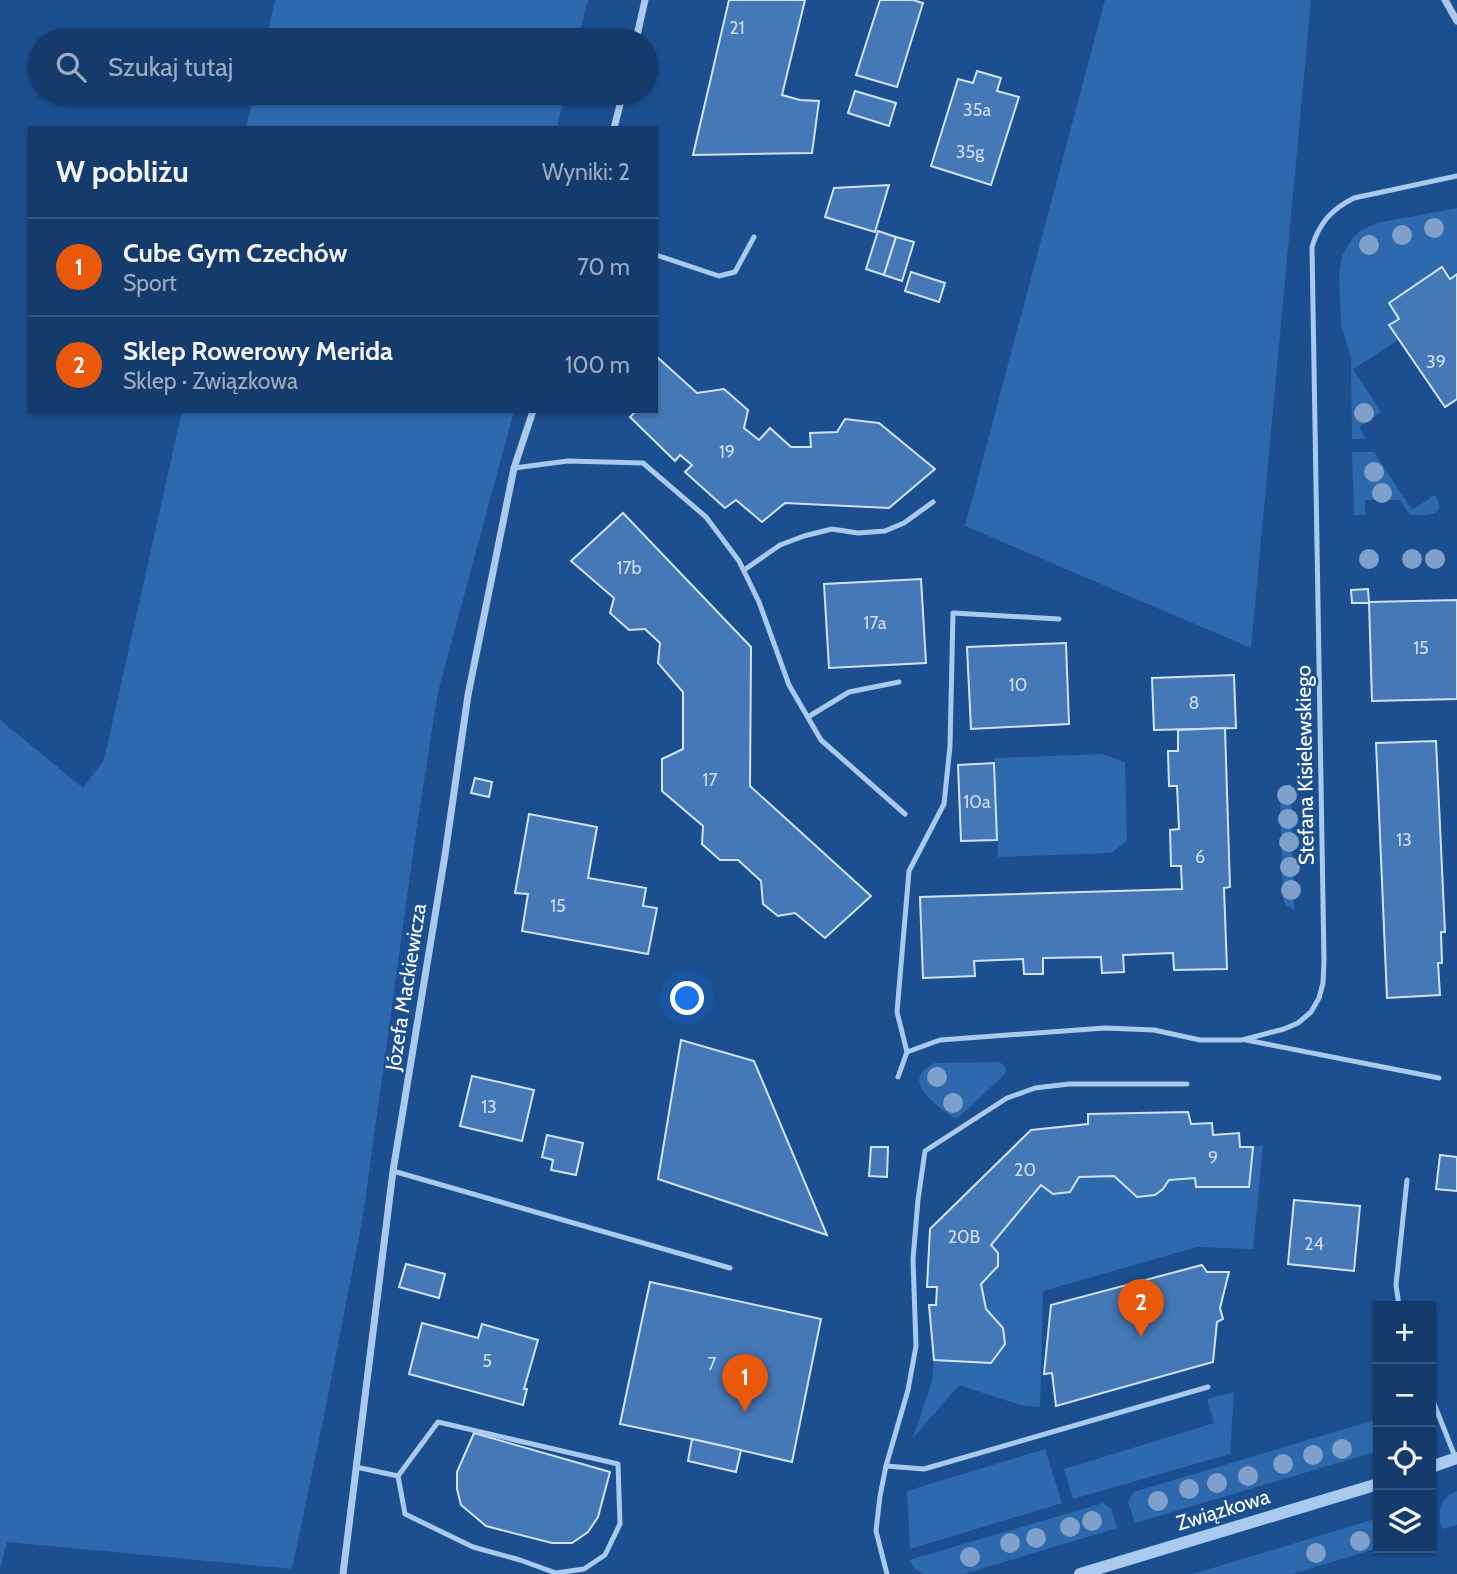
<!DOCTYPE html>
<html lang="pl">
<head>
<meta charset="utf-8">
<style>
  body { margin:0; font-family:Cabin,sans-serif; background:#214673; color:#f1f3f6 }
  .controls { position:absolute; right:21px; bottom:21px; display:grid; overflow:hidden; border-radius:0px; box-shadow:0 2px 5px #0004 }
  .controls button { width:63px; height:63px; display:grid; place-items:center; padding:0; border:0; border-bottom:2px solid #33557e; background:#143b6b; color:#f1f3f6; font:35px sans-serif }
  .you { position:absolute; left:688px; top:999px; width:24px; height:24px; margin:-18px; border:5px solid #fff; border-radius:50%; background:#1a73e8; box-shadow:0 0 0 10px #1a73e833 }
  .badge { display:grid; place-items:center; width:46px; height:46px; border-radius:50%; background:#ea580c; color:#fff; font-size:23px; font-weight:700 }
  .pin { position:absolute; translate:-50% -58px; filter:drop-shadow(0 2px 4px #0008) }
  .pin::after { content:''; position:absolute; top:37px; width:24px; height:21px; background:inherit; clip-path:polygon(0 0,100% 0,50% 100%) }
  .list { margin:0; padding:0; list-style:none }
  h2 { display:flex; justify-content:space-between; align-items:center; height:91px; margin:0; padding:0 28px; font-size:30px }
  h2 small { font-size:23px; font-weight:400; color:#9dadc1 }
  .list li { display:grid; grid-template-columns:46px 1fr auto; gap:21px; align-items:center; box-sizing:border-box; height:98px; padding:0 28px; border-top:2px solid #33557e }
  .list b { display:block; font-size:26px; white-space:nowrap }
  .list p { margin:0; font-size:23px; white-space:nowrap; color:#9dadc1 }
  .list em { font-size:23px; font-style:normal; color:#9dadc1 }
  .icon { flex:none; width:38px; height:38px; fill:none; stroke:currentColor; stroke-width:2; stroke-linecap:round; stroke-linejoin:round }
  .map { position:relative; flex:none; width:1457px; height:1574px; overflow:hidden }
  .search { position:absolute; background:#143b6b; box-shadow:0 2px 5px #0004; left:28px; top:28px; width:630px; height:77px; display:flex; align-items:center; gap:18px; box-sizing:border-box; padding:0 24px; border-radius:38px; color:#9dadc1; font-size:26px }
  .panel { position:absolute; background:#143b6b; box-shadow:0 2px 5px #0004; left:28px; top:126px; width:630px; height:287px; border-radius:0px }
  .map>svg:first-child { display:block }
  .green { fill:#2e69ad }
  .building { fill:#4478b7; stroke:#cfe3fa; stroke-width:2 }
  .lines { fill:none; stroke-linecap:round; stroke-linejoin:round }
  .service { stroke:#a9c9ee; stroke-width:5 }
  .minor { stroke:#a9c9ee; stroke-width:7 }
  .tertiary { stroke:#a9c9ee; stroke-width:12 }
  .tree { fill:#7ea0ca }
  .labels { text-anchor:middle; stroke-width:5; stroke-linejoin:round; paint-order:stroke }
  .number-label { font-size:18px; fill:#d0dded }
  .street-label { font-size:21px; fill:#fff; stroke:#1b4f8f }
</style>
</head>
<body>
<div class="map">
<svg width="1457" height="1574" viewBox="0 0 1457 1574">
  <rect width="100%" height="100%" fill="#1b4f8f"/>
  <g class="green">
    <path d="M275 0H588L578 40H266Z"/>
    <path d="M1105 0H1311L1251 648 965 526Z"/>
    <path d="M254 93H565L557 128H246Z"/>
    <path d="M1457 208V272L1451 276 1442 266 1388 303 1398 318 1388 326 1398 340 1353 369 1381 412 1359 427 1366 439H1352L1351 357 1341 325 1339 274 1342 256 1349 243 1361 230 1377 223Z"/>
    <path d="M182 411H514L438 692 416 832 363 1216 325 1411 292 1569 7 1542 0 1569V720L83 788 104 760Z"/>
    <path d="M1352 452H1374L1412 510 1435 495C1449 518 1425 515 1410 515L1400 500H1365V515H1354Z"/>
    <path d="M1102 754 1125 762 1127 841 1111 853 998 857 995 758Z"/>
    <path d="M1291 784 1294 910 1285 904 1283 899 1280 794 1286 785Z"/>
    <path d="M999 1062 1004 1065 1006 1070 1004 1075 959 1117 954 1118 951 1116C934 1102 899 1080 935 1063Z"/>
    <path d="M1263 1145 1253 1249 1197 1247 1043 1291 1040 1407 1020 1405 959 1385 913 1438 932 1381 934 1360 991 1363 1005 1344 1003 1328 986 1309 981 1284 988 1276 991 1245 1041 1185 1053 1194 1070 1192 1079 1177 1114 1176 1138 1197C1155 1195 1159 1195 1169 1180L1195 1178 1196 1187H1249L1253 1147Z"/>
    <path d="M1234 1392 1230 1454 1073 1499 1064 1469 1214 1423 1207 1399Z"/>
    <path d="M1378 1419V1451L1135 1523 1128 1502 1134 1492Z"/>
    <path d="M1045 1449 1062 1503 910 1549 907 1491Z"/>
    <path d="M1457 1491V1525L1442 1529C1437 1514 1440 1496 1457 1491Z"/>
    <path d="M1103 1503 1111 1508 1117 1528 964 1574H923L914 1568 909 1560Z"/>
    <path d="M1378 1518V1548L1292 1574H1193Z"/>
  </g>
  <g class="building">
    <path d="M729 0H805L782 95 800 100 819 101 812 153 693 155Z"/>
    <path d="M880 0H913L923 3 897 87 856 75Z"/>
    <path d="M977 71 1001 78 997 91 1019 97 991 185 931 166 958 79 973 83Z"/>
    <path d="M855 91 896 103 889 126 848 113Z"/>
    <path d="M889 185 875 232 825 217 834 188Z"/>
    <path d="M878 231 896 237 884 275 866 269Z"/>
    <path d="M896 237 914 242 902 281 884 275Z"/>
    <path d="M1442 267 1450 279 1457 274V399L1445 407 1389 325 1399 319 1389 303Z"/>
    <path d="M911 272 945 283 939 302 905 291Z"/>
    <path d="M656 356 697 393 724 389 748 410 744 428 759 440 770 428 791 447H811L810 433 837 432 845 419 879 423 935 469 889 508 785 503 762 522 736 500 725 508 685 472 692 465 680 455 675 461 630 417 636 411H656Z"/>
    <path d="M623 513 751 647 750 786 871 896 825 938 795 913 778 916 763 904 761 881 738 860H720L702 844 703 826 662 791V759L683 749V692L658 663 660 643 645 629 629 630 610 613 614 598 571 561Z"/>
    <path d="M921 579 926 663 829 668 824 584Z"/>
    <path d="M1368 589 1369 603H1352L1351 590Z"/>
    <path d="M1457 600V699L1372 701 1369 602Z"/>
    <path d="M1066 643 1069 724 971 729 967 647Z"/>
    <path d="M1234 675 1236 728 1154 730 1152 678Z"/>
    <path d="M1225 728 1230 887 1224 888 1227 969 1174 970 1173 953 1123 955 1124 972 1102 973 1101 957 1043 958V974H1024L1023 959 974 961 975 976 923 978 920 897 1182 889 1181 866H1171L1170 830 1179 829 1177 786H1169L1168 751H1178V730Z"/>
    <path d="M1436 741 1445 932H1441L1442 963H1438L1440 995 1387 998 1376 743Z"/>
    <path d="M994 763 997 840 961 841 958 765Z"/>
    <path d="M475 778 492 782 489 797 471 793Z"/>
    <path d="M529 814 597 827 588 878 646 888 643 906 657 908 648 954 522 931 528 894 515 893Z"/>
    <path d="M681 1040 754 1061 827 1235 658 1179Z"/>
    <path d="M472 1076 534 1090 522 1141 460 1126Z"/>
    <path d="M1188 1112 1191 1124 1212 1123 1213 1135 1239 1133 1240 1147H1253L1249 1187H1196L1195 1178 1169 1180 1163 1189 1155 1195 1137 1197 1114 1176 1079 1177 1070 1192 1053 1194 1041 1185 991 1245 998 1253V1266L981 1284 986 1309 1003 1328 1005 1344 991 1363 934 1360 929 1305H936L937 1287H927L930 1229 1031 1130 1088 1124V1114Z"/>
    <path d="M547 1135 583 1143 576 1175 551 1170 553 1160 542 1157Z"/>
    <path d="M871 1147H888L887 1177 869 1176Z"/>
    <path d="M1440 1155 1457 1157V1191L1436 1189Z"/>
    <path d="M1294 1200 1360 1206 1354 1271 1288 1264Z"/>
    <path d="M406 1264 445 1274 439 1298 399 1287Z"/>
    <path d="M1202 1265 1207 1272H1229L1220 1308 1223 1319 1217 1322 1213 1362 1056 1406 1052 1373 1044 1374 1051 1305Z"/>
    <path d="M650 1282 821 1319 792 1462 692 1439 620 1424Z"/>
    <path d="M422 1323 478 1338 482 1324 538 1340 524 1389H527L523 1405 409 1374Z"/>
    <path d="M474 1433 610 1472 598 1517 588 1532 572 1543H552L486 1526 473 1515 461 1505 457 1489V1472Z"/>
    <path d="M692 1439 741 1450 736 1472 688 1461Z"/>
  </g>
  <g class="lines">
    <g class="service">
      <path d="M656 255 719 276 735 272 754 237"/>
      <path d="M514 468 568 461 643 463 706 517 739 561 759 602 789 685 821 740 905 814"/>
      <path d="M744 570 780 545 804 536 832 529 858 533 885 531 904 523 933 502"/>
      <path d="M808 717 849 692 899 682"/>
      <path d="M1246 1040 1439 1078"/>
      <path d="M907 1052 897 1012 909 871 944 804 950 746 953 613 1059 619"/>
      <path d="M898 1077 907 1052 940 1040 1105 1028 1154 1030 1200 1040H1242L1284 1029 1298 1023 1311 1012 1319 998 1323 983 1324 961 1312 247C1319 223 1332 209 1354 198L1457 176"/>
      <path d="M393 1171 730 1268"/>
      <path d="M1399 1306 1396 1285 1407 1180"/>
      <path d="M1431 1396 1456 1459"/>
      <path d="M886 1466 924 1469 1208 1387"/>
      <path d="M356 1467 398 1476 405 1514 473 1547 520 1560 556 1573 584 1569 605 1555 620 1524 618 1464 438 1422 398 1476"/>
      <path d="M887 1574 876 1531 880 1496 886 1466 908 1390 916 1346 913 1259 918 1200 925 1151 1007 1098 1035 1088 1069 1084H1187"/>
    </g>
    <g class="minor">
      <path d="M1445 0 1457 21"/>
      <path d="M636 40 645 0"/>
      <path d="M614 128 623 93"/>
      <path d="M343 1574 393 1171 445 855 468 695 514 468 533 411"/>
    </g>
    <g class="tertiary">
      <path d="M1431 1467 1457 1458"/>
      <path d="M1080 1574 1378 1484"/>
    </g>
  </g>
  <g class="tree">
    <circle cx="1434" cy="228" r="10"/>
    <circle cx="1402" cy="235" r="10"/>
    <circle cx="1369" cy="245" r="10"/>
    <circle cx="1364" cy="413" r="10"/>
    <circle cx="1374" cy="472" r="10"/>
    <circle cx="1382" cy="493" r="10"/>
    <circle cx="1369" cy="559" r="10"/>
    <circle cx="1412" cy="559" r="10"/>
    <circle cx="1435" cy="559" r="10"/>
    <circle cx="1287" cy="795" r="10"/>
    <circle cx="1288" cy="819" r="10"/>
    <circle cx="1289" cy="842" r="10"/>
    <circle cx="1290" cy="867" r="10"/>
    <circle cx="1291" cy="890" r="10"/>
    <circle cx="937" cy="1077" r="10"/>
    <circle cx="953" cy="1103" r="10"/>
    <circle cx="1342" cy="1449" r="10"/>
    <circle cx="1313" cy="1455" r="10"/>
    <circle cx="1283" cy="1464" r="10"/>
    <circle cx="1248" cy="1476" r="10"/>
    <circle cx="1217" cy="1483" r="10"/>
    <circle cx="1189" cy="1489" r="10"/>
    <circle cx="1158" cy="1501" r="10"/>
    <circle cx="1092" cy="1521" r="10"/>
    <circle cx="1070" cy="1527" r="10"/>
    <circle cx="1036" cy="1538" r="10"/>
    <circle cx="1360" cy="1541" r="10"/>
    <circle cx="1010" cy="1543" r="10"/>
    <circle cx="1316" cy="1553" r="10"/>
    <circle cx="970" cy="1557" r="10"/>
  </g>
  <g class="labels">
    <g class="number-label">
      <text x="737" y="34">21</text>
      <text x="977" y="116">35a</text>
      <text x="970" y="158">35g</text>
      <text x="1436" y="368">39</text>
      <text x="727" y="458">19</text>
      <text x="629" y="574">17b</text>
      <text x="875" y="629">17a</text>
      <text x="1421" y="654">15</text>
      <text x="1018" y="691">10</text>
      <text x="1194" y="709">8</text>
      <text x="710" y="786">17</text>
      <text x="977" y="808">10a</text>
      <text x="1404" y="846">13</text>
      <text x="1200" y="863">6</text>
      <text x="558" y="912">15</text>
      <text x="489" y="1113">13</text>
      <text x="1213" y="1164">9</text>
      <text x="1025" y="1176">20</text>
      <text x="964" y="1243">20B</text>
      <text x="1314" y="1250">24</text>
      <text x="487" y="1367">5</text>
      <text x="712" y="1370">7</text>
    </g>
    <g class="street-label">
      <text transform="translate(1305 765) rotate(-91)" y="7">Stefana Kisielewskiego</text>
      <text transform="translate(406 987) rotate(-81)" y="7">Józefa Mackiewicza</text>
      <text transform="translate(1223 1510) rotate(-17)" y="7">Związkowa</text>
    </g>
  </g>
</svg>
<div class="controls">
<button>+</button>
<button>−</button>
<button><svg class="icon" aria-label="locate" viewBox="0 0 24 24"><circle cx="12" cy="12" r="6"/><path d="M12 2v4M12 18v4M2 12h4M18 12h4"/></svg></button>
<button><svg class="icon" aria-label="layers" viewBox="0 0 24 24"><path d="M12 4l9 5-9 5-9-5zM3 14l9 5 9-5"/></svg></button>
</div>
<div class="you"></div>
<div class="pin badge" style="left:745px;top:1412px">1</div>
<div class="pin badge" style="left:1141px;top:1337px">2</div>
<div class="search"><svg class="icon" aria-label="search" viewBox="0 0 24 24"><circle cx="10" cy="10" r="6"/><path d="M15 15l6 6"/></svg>Szukaj tutaj</div>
<section class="panel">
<h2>W pobliżu<small>Wyniki: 2</small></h2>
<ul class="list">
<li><span class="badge">1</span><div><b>Cube Gym Czechów</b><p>Sport</p></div><em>70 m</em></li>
<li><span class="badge">2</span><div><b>Sklep Rowerowy Merida</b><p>Sklep · Związkowa</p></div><em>100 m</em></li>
</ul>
</section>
</div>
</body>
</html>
